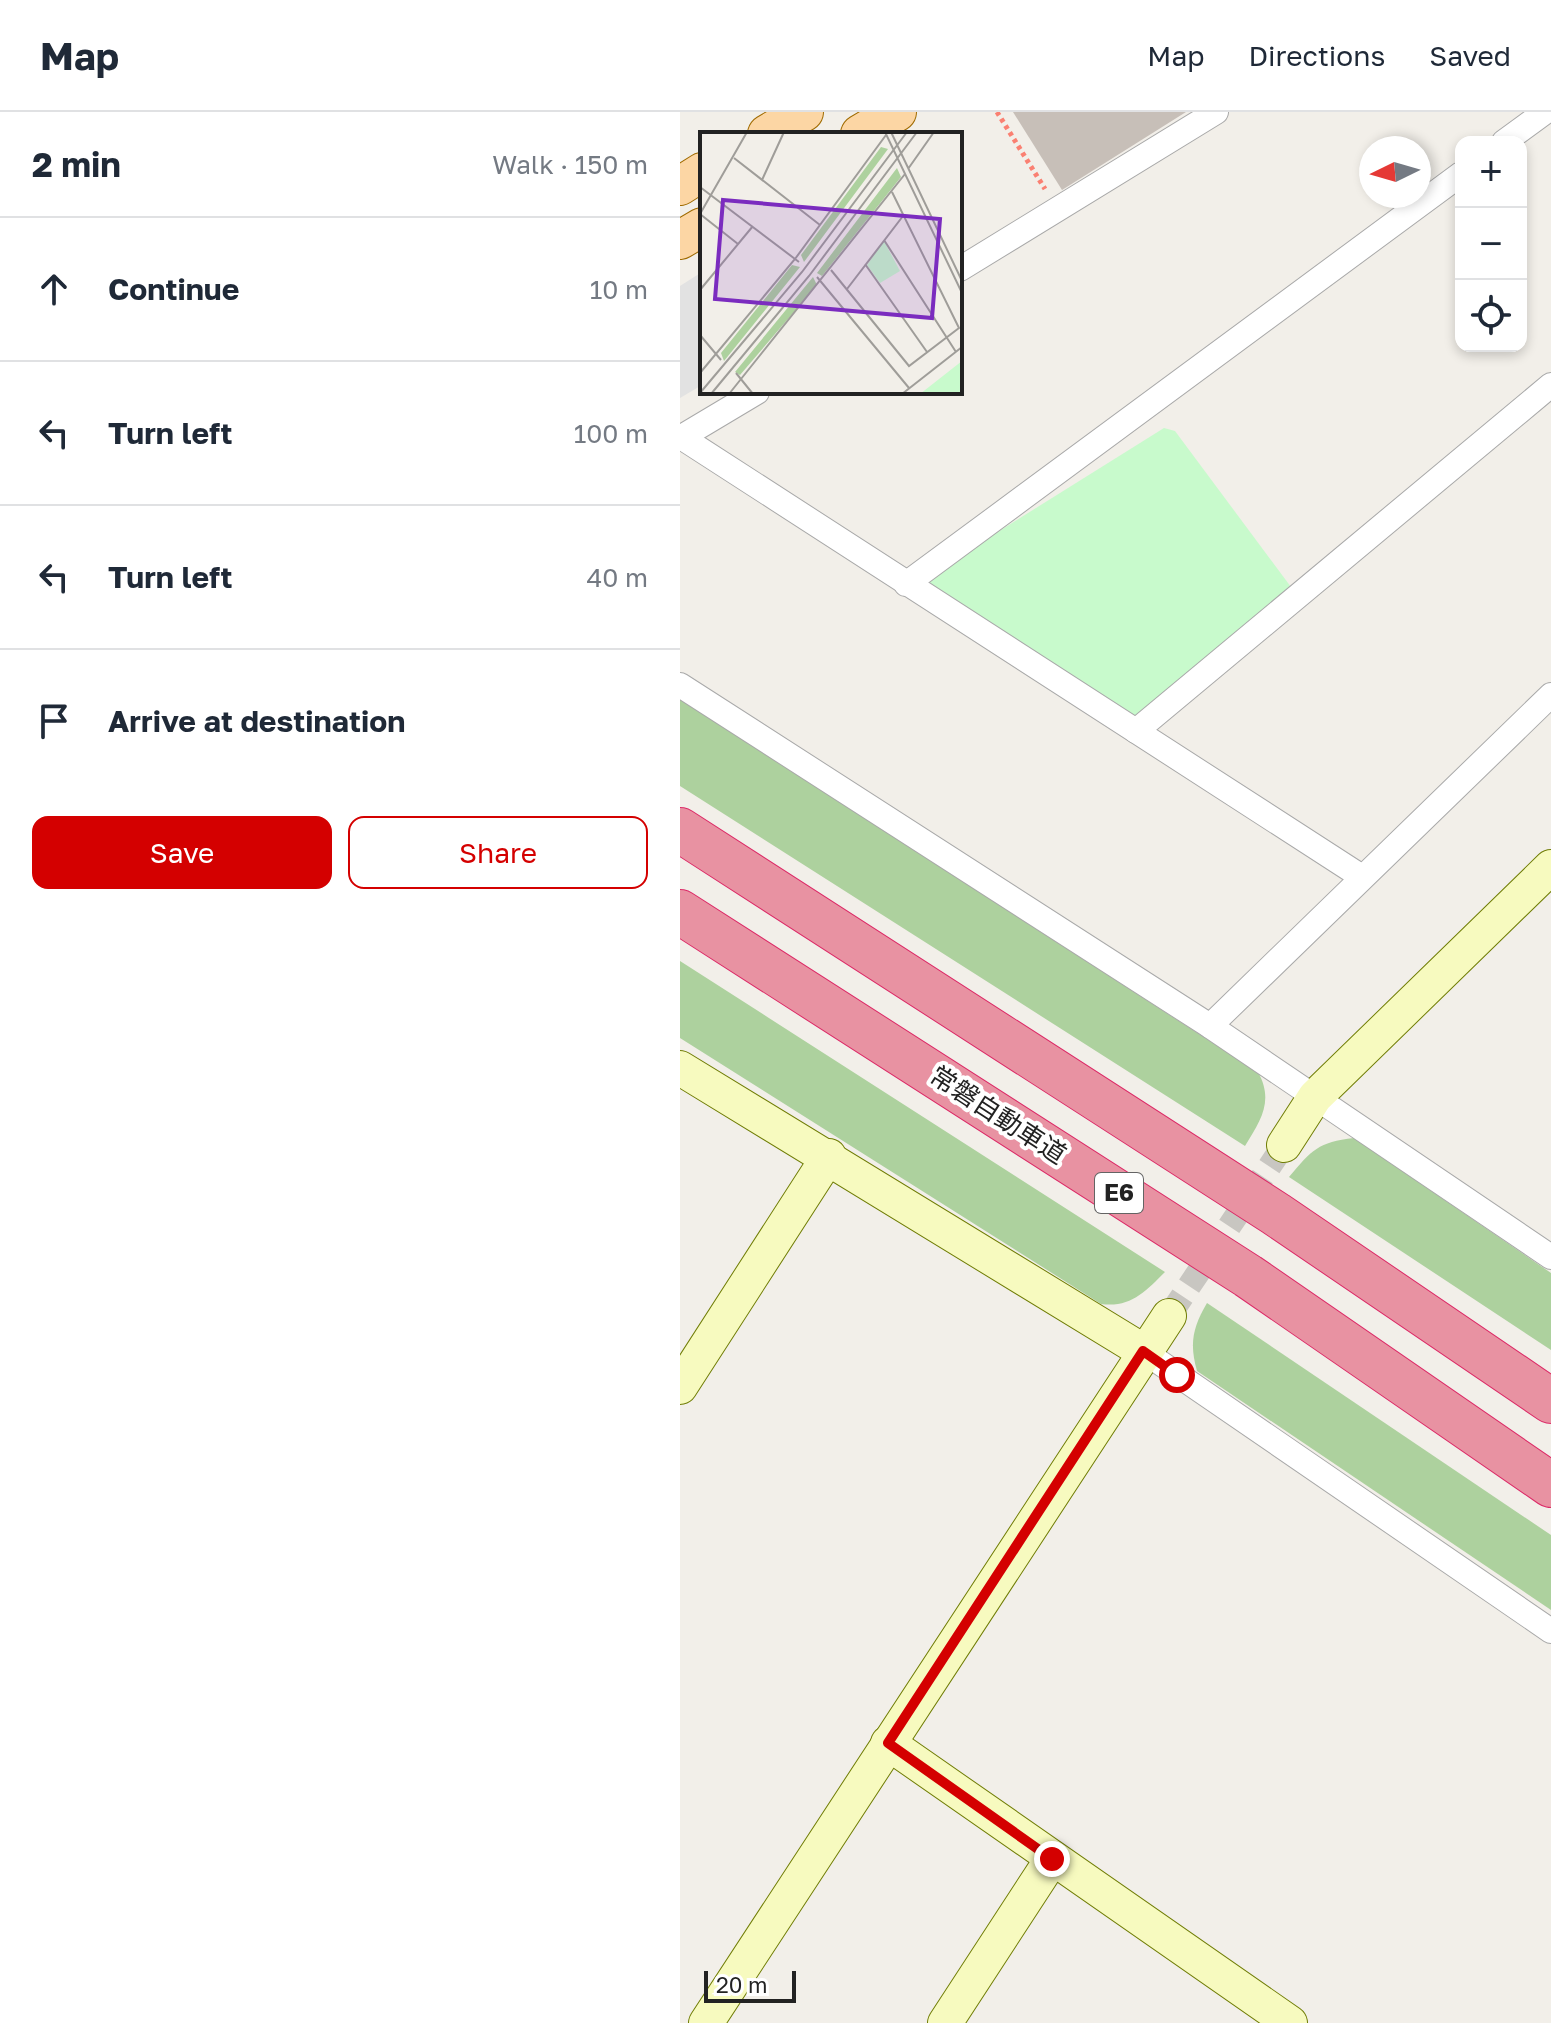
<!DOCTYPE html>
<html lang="en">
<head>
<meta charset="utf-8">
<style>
  body { margin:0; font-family:"Golos Text","Noto Sans JP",sans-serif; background:#f2f2f3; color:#1f2937 }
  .controls { position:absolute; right:24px; top:24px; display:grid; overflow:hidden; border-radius:16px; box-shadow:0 4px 12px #0003 }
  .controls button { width:72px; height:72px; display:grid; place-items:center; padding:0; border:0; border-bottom:2px solid #e0e1e3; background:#fff; color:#1f2937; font:40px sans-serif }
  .compass { position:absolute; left:679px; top:24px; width:72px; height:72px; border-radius:50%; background:#fff; box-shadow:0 4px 12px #0003; rotate:265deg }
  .scale { position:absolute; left:24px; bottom:20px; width:92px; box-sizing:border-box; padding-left:8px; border:4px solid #222; border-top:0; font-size:22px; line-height:28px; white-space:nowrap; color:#222; -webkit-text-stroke:6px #fff; paint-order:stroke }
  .stop { position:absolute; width:24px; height:24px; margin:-18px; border:6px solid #d40000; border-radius:50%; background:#fff }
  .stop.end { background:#d40000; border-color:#fff; box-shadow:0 2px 8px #0008 }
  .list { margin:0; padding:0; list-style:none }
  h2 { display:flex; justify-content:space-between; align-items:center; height:104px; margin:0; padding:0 32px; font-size:34px }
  h2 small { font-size:26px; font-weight:400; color:#747a83 }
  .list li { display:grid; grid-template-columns:52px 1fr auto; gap:24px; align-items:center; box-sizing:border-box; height:144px; padding:0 32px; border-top:2px solid #e0e1e3 }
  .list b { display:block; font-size:30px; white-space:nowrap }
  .list em { font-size:26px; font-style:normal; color:#747a83 }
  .actions { display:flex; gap:16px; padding:24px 32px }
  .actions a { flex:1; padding:18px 0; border:2px solid #d40000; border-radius:16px; text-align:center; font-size:28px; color:#d40000 }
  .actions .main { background:#d40000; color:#fff }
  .icon { flex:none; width:44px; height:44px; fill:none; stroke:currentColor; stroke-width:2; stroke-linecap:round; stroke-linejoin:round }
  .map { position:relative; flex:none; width:871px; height:1911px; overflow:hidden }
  header { display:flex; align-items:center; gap:48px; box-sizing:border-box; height:112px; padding:0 40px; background:#fff; border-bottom:2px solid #e0e1e3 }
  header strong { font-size:38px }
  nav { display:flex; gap:44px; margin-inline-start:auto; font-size:28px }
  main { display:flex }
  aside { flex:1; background:#fff }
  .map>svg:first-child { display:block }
  .forest { fill:#add19e }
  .park { fill:#c8facc }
  .parking { fill:#e2e2e2 }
  .building { fill:#c7bfb8 }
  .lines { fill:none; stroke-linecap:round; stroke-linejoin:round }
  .street-tunnel { stroke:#c8c6c1; stroke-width:24; stroke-dasharray:24 12; stroke-linecap:butt }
  .street-casing { stroke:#a9a9a9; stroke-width:26 }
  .secondary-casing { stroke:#707d05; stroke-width:36 }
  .primary-casing { stroke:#a06b00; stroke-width:40 }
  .highway-casing { stroke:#dc2a67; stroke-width:46 }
  .path { stroke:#fa8072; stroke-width:5; stroke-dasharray:4 4; stroke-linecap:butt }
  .street { stroke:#fff; stroke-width:24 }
  .secondary { stroke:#f7fabf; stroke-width:34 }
  .primary { stroke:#fcd6a4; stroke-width:38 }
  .highway { stroke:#e892a2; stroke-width:44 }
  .route { stroke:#d40000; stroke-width:10 }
  .labels { text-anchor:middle; stroke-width:8; stroke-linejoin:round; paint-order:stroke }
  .shield { fill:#fff; stroke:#646464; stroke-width:2 }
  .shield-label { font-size:24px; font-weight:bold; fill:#222 }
  .street-label { font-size:26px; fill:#222; stroke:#fff }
  .inset-road { fill:none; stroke:#9f9d99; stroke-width:2 }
  .view { fill:#7b2cbf; fill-opacity:0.15; stroke:#7b2cbf; stroke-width:4 }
  .inset-edge { fill:none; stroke:#222; stroke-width:4 }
</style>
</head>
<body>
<header>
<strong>Map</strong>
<nav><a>Map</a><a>Directions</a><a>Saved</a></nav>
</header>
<main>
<aside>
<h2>2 min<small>Walk · 150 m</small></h2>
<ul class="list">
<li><svg class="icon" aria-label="ahead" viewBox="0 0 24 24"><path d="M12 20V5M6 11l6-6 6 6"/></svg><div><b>Continue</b></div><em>10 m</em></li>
<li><svg class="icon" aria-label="left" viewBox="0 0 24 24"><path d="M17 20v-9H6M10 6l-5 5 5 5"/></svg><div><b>Turn left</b></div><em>100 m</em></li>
<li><svg class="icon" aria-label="left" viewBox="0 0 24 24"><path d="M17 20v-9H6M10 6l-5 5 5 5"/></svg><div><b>Turn left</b></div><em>40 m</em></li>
<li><svg class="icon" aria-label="arrive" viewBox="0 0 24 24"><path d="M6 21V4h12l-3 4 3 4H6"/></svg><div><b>Arrive at destination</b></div></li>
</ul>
<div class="actions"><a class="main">Save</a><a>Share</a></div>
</aside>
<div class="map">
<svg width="871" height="1911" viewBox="0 0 871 1911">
  <rect width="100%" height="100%" fill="#f2efe9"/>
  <g class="forest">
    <path d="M0 587 578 960C594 989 581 1008 565 1034L0 674Z"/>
    <path d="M0 849 485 1160C465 1180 450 1196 421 1192L0 926Z"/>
    <path d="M674 1026 871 1161V1238L609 1065C632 1038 638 1030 674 1026Z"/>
    <path d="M527 1191 871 1423V1498L517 1259C509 1231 513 1215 527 1191Z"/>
  </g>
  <path class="park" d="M484 316 495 319 611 475 456 609 236 471Z"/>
  <path class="parking" d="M22 160V273L0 286V174Z"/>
  <path class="building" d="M333 0H506L382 78Z"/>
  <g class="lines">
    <path class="street-tunnel" d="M489 1204 604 1033"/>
    <defs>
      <g id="street">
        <path d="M824 30 865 0"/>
        <path d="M280 157 536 0"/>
        <path d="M1 325 682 765"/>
        <path d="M0 326 77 280"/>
        <path d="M226 472 781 62"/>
        <path d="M0 573 530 914 871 1145"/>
        <path d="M456 619 871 273"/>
        <path d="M530 914 871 583"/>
        <path d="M463 1239 871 1519"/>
      </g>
      <g id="secondary">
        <path d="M0 956 463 1239"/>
        <path d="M604 1033 635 985 871 755"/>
        <path d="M0 1275 149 1044"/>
        <path d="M208 1631 610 1911"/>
        <path d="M26 1911 489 1204"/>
        <path d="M265 1911 372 1747"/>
      </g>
      <g id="primary">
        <path d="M87 22 124 0"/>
        <path d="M180 22 217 0"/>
        <path d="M0 74 22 60"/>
        <path d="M0 128 22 115"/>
      </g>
      <g id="highway">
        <path d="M0 718 596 1102 871 1289"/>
        <path d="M0 800 568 1164 871 1373"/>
      </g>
    </defs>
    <use href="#street" class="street-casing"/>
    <use href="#secondary" class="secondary-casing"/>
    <use href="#primary" class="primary-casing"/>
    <use href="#highway" class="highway-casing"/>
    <path class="path" d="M317 0 365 77"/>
    <use href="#street" class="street"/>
    <use href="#secondary" class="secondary"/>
    <use href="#primary" class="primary"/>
    <use href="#highway" class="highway"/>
  </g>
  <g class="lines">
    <path class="route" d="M372 1747 208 1631 463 1239 497 1263"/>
  </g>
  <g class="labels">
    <rect class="shield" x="415" y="1061" width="48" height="40" rx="6"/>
    <g class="shield-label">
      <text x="439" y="1089">E6</text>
    </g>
    <g class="street-label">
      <text transform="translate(318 1003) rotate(33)" y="9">常磐自動車道</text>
    </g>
  </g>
  <g transform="translate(20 20)">
    <rect width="262" height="262" fill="#f2efe9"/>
    <path d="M181 15 188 17 104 130 101 123ZM197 36 201 45 122 144 117 141ZM92 133 100 135 24 229 21 221ZM113 145 117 153 40 243 35 240Z" fill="#add19e"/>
    <path d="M184 109 200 139 180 151 167 133ZM262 229V262H220Z" fill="#c8facc"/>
    <path class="inset-road" d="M185 0 262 161M191 0 262 149M34 26 120 93M208 37 234 0M62 48 84 0M0 55 99 130M0 82 47 0M0 82 38 112M184 108 256 220M165 132 227 220M131 138 209 234 259 196 192 60M117 145 209 256M147 157 203 84M0 158 53 94M0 203 21 228M0 241 95 127 186 3M36 241 53 262M0 261 102 140 207 0M11 262 109 144 217 0M29 262 205 42M202 262 262 215"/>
    <path class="view" d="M23 68 240 87 232 186 15 167Z"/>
    <rect width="262" height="262" class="inset-edge"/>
  </g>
</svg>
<div class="controls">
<button>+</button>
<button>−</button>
<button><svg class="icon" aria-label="locate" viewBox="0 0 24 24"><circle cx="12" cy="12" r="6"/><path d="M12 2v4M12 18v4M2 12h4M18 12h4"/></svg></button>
</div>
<svg class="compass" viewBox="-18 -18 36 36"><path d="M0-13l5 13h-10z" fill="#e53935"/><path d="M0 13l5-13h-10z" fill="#747a83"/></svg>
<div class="scale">20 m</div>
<div class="stop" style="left:497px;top:1263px"></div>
<div class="stop end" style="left:372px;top:1747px"></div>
</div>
</main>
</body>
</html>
